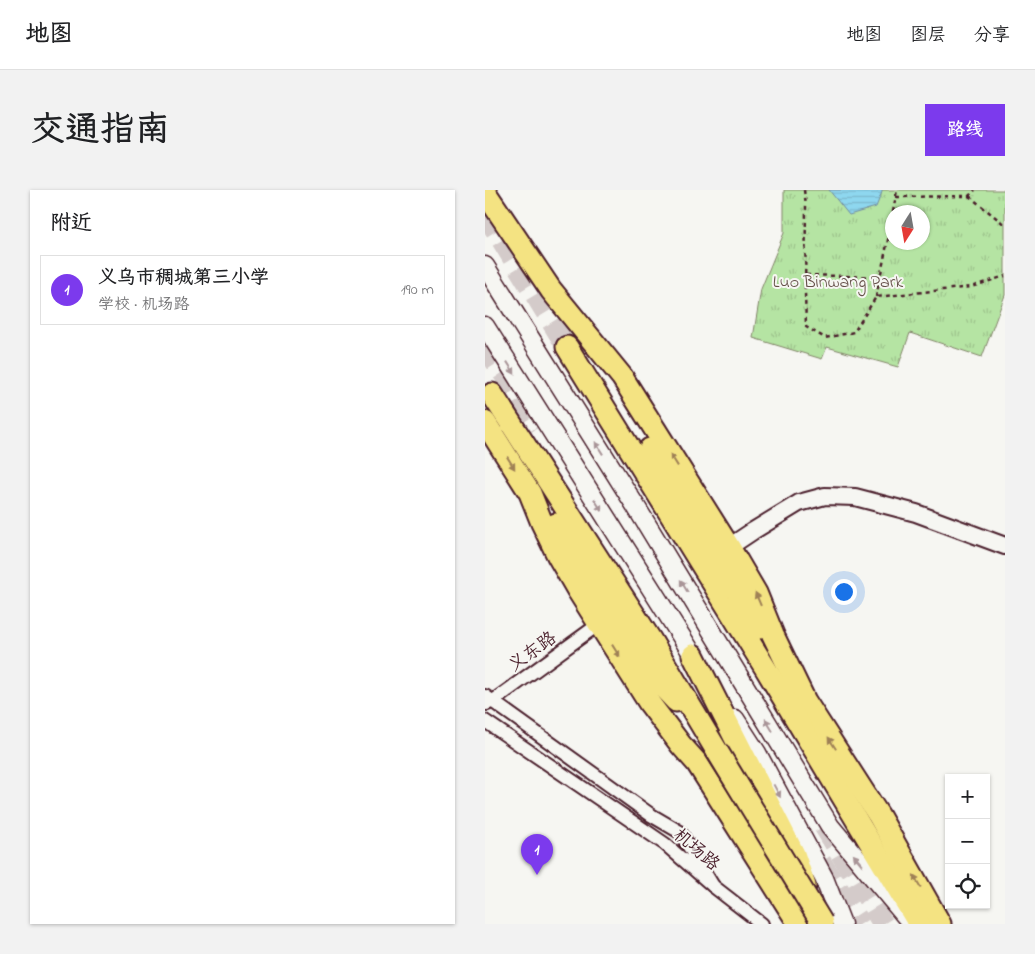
<!DOCTYPE html>
<html lang="zh">
<head>
<meta charset="utf-8">
<style>
  body { margin:0; font-family:"Indie Flower","LXGW WenKai TC",sans-serif; background:#f2f2f2; color:#202124 }
  .controls { position:absolute; right:15px; bottom:15px; display:grid; overflow:hidden; border-radius:0px; box-shadow:0 1px 4px #0004 }
  .controls button { width:45px; height:45px; display:grid; place-items:center; padding:0; border:0; border-bottom:1px solid #e0e0e0; background:#fff; color:#202124; font:25px sans-serif }
  .compass { position:absolute; left:400px; top:15px; width:45px; height:45px; border-radius:50%; background:#fff; box-shadow:0 1px 4px #0004; rotate:191deg }
  .you { position:absolute; left:358px; top:401px; width:18px; height:18px; margin:-12px; border:4px solid #fff; border-radius:50%; background:#1a73e8; box-shadow:0 0 0 8px #1a73e833 }
  .badge { display:grid; place-items:center; width:32px; height:32px; border-radius:50%; background:#7c3aed; color:#fff; font-size:16px; font-weight:700 }
  .pin { position:absolute; translate:-50% -41px; filter:drop-shadow(0 1px 2px #0008) }
  .pin::after { content:''; position:absolute; top:26px; width:18px; height:15px; background:inherit; clip-path:polygon(0 0,100% 0,50% 100%) }
  .list { margin:0; padding:0; list-style:none }
  h2 { display:flex; justify-content:space-between; align-items:center; height:65px; margin:0; padding:0 20px; font-size:21px }
  h2 small { font-size:16px; font-weight:400; color:#757577 }
  .list li { display:grid; grid-template-columns:32px 1fr auto; gap:15px; align-items:center; box-sizing:border-box; height:70px; margin:0 10px 10px; padding:0 10px; border:1px solid #e0e0e0; border-radius:0px }
  .list b { display:block; font-size:19px; white-space:nowrap }
  .list p { margin:0; font-size:16px; white-space:nowrap; color:#757577 }
  .list em { font-size:16px; font-style:normal; color:#757577 }
  .icon { flex:none; width:28px; height:28px; fill:none; stroke:currentColor; stroke-width:2; stroke-linecap:round; stroke-linejoin:round }
  .map { position:relative; flex:none; width:520px; height:734px; overflow:hidden; border-radius:0px }
  header { display:flex; align-items:center; gap:30px; box-sizing:border-box; height:70px; padding:0 25px; background:#fff; border-bottom:1px solid #e0e0e0 }
  header strong { font-size:24px }
  nav { display:flex; gap:28px; margin-inline-start:auto; font-size:18px }
  .intro { display:flex; align-items:center; justify-content:space-between; box-sizing:border-box; height:120px; padding:0 30px }
  h1 { margin:0; font-size:35px }
  .button { padding:12px 22px; border-radius:0px; background:#7c3aed; color:#fff; font-size:18px; font-weight:700 }
  main { display:flex; gap:30px; padding:0 30px }
  aside { flex:1; background:#fff; border-radius:0px; box-shadow:0 1px 4px #0004 }
  .map>svg:first-child { display:block }
  .grass { fill:url(#grass-tufts); stroke:#808267; fill-rule:evenodd }
  .water { fill:url(#water-rules); stroke:#738da1 }
  .lines { fill:none; stroke-linecap:round; stroke-linejoin:round }
  .trunk-tunnel { stroke:#d4cbca; stroke-width:21; stroke-dasharray:21 11; stroke-linecap:butt }
  .minor-casing { stroke:#4a1f2b; stroke-width:16 }
  .tertiary-casing { stroke:#4a1f2b; stroke-width:20 }
  .secondary-casing { stroke:#4a1f2b; stroke-width:21 }
  .trunk-casing { stroke:#4a1f2b; stroke-width:25 }
  .path { stroke:#4a1f2b; stroke-width:2.5; stroke-dasharray:4 4; stroke-linecap:butt }
  .minor { stroke:#f6f6f2; stroke-width:12 }
  .tertiary { stroke:#f6f6f2; stroke-width:16 }
  .secondary { stroke:#f6f6f2; stroke-width:18 }
  .trunk { stroke:#f4e382; stroke-width:21 }
  .trunk-bridge-casing { stroke:#4a1f2b; stroke-width:25; stroke-linecap:butt }
  .trunk-bridge { stroke:#f4e382; stroke-width:21 }
  .oneway { fill:#a99598 }
  .oneway2 { fill:#9f8156 }
  .labels { text-anchor:middle; stroke-width:4; stroke-linejoin:round; paint-order:stroke }
  .park-label { font-size:18px; fill:#655049; stroke:#f6f6f2 }
  .street-label { font-size:18px; fill:#4a1f2b; stroke:#f6f6f2 }
</style>
</head>
<body>
<header>
<strong>地图</strong>
<nav><a>地图</a><a>图层</a><a>分享</a></nav>
</header>
<div class="intro"><h1>交通指南</h1><a class="button">路线</a></div>
<main>
<aside>
<h2>附近<small></small></h2>
<ul class="list">
<li><span class="badge">1</span><div><b>义乌市稠城第三小学</b><p>学校 · 机场路</p></div><em>190 m</em></li>
</ul>
</aside>
<div class="map">
<svg width="520" height="734" viewBox="0 0 520 734">
  <defs>
    <pattern id="grass-tufts" width="24" height="20" patternUnits="userSpaceOnUse" patternTransform="scale(1.25)"><rect width="24" height="20" fill="#b5e4a3"/><path d="M3 7l-1-3M5 7V3M7 7l1-3M15 17l-1-3M17 17v-4M19 17l1-3" fill="none" stroke="#9dc38c"/></pattern>
    <pattern id="water-rules" width="6" height="5" patternUnits="userSpaceOnUse" patternTransform="scale(1.25)"><rect width="6" height="5" fill="#8ed7ef"/><path d="M0 2.5h6" fill="none" stroke="#7cb8cd"/></pattern>
  </defs>
  <rect width="100%" height="100%" fill="#f6f6f2"/>
  <filter id="ink" filterUnits="userSpaceOnUse"><feTurbulence type="fractalNoise" baseFrequency=".02" numOctaves="2"/><feDisplacementMap in="SourceGraphic" scale="10" xChannelSelector="R" yChannelSelector="G"/><feConvolveMatrix kernelMatrix="1 2 1 2 8 2 1 2 1" color-interpolation-filters="sRGB"/></filter>
  <g filter="url(#ink)">
    <path class="grass" d="M299 0H520V105L497 167 425 143 413 177 342 157 337 169 268 148 276 99 299 43ZM408 22H438V52H408Z"/>
    <path class="water" d="M344 0H397V2L391 17 364 25Z"/>
    <g class="lines">
      <g class="trunk-tunnel">
        <path d="M0 23 82 157"/>
        <path d="M0 156 54 237"/>
        <path d="M339 636 398 734"/>
        <path d="M336 672 376 734"/>
      </g>
      <defs>
        <g id="minor">
          <path d="M0 506 166 625 195 642 228 696 180 654 0 531"/>
          <path d="M2 514 8 511 114 434"/>
          <path d="M228 696 277 734"/>
        </g>
        <path id="tertiary" d="M244 357 268 341 314 313 340 306 370 307 431 323 520 356"/>
        <g id="secondary">
          <path d="M0 76 150 315 345 636 422 728"/>
          <path d="M0 136 215 476"/>
          <path d="M250 529 272 563 339 688 357 734"/>
        </g>
        <g id="trunk">
          <path d="M0 2 66 100 137 187 244 357 271 403 288 445 320 511 394 626 455 734"/>
          <path d="M82 157 281 479 434 734"/>
          <path d="M7 204 165 449 232 561"/>
          <path d="M0 232 45 303 57 333 73 366 92 399 165 514 196 555 212 573 314 734"/>
          <path d="M165 259 255 405 269 440"/>
          <path d="M71 334 158 476 191 511"/>
          <path d="M208 465 309 664 320 696"/>
        </g>
      </defs>
      <use href="#minor" class="minor-casing"/>
      <use href="#tertiary" class="tertiary-casing"/>
      <use href="#secondary" class="secondary-casing"/>
      <use href="#trunk" class="trunk-casing"/>
      <g class="path">
        <path d="M319 0 321 15 320 102 321 137 340 148 369 142 391 107 486 97 520 86"/>
        <path d="M484 6 520 35"/>
        <path d="M411 7 484 6 490 0"/>
        <path d="M408 22 412 0"/>
        <path d="M321 85 395 87"/>
        <path d="M391 107 408 26"/>
      </g>
      <use href="#minor" class="minor"/>
      <use href="#tertiary" class="tertiary"/>
      <use href="#secondary" class="secondary"/>
      <use href="#trunk" class="trunk"/>
      <defs>
        <path id="trunk-bridge" d="M232 561 337 733"/>
      </defs>
      <use href="#trunk-bridge" class="trunk-bridge-casing"/>
      <use href="#trunk-bridge" class="trunk-bridge"/>
    </g>
    <defs><path id="oneway-solid" d="M-6-.8H1V-3.2L6.5 0L1 3.2V.8H-6Z" transform="scale(1.25)"/></defs>
    <g class="oneway">
      <use href="#oneway-solid" transform="translate(26 178) rotate(58)"/>
      <use href="#oneway-solid" transform="translate(114 258) rotate(-122)"/>
      <use href="#oneway-solid" transform="translate(113 315) rotate(58)"/>
      <use href="#oneway-solid" transform="translate(199 396) rotate(-121)"/>
      <use href="#oneway-solid" transform="translate(284 535) rotate(-121)"/>
      <use href="#oneway-solid" transform="translate(292 601) rotate(62)"/>
      <use href="#oneway-solid" transform="translate(373 670) rotate(-130)"/>
    </g>
    <g class="oneway2">
      <use href="#oneway-solid" transform="translate(189 270) rotate(-122)"/>
      <use href="#oneway-solid" transform="translate(26 273) rotate(58)"/>
      <use href="#oneway-solid" transform="translate(273 409) rotate(-113)"/>
      <use href="#oneway-solid" transform="translate(131 461) rotate(58)"/>
      <use href="#oneway-solid" transform="translate(347 553) rotate(-123)"/>
      <use href="#oneway-solid" transform="translate(432 691) rotate(-120)"/>
    </g>
  </g>
  <g class="labels">
    <g class="park-label">
      <text x="353" y="97">Luo Binwang Park</text>
    </g>
    <g class="street-label">
      <text transform="translate(47 461) rotate(-36)" y="6">义东路</text>
      <text transform="translate(212 659) rotate(40)" y="6">机场路</text>
    </g>
  </g>
</svg>
<div class="controls">
<button>+</button>
<button>−</button>
<button><svg class="icon" aria-label="locate" viewBox="0 0 24 24"><circle cx="12" cy="12" r="6"/><path d="M12 2v4M12 18v4M2 12h4M18 12h4"/></svg></button>
</div>
<svg class="compass" viewBox="-18 -18 36 36"><path d="M0-13l5 13h-10z" fill="#e53935"/><path d="M0 13l5-13h-10z" fill="#757577"/></svg>
<div class="you"></div>
<div class="pin badge" style="left:52px;top:685px">1</div>
</div>
</main>
</body>
</html>
